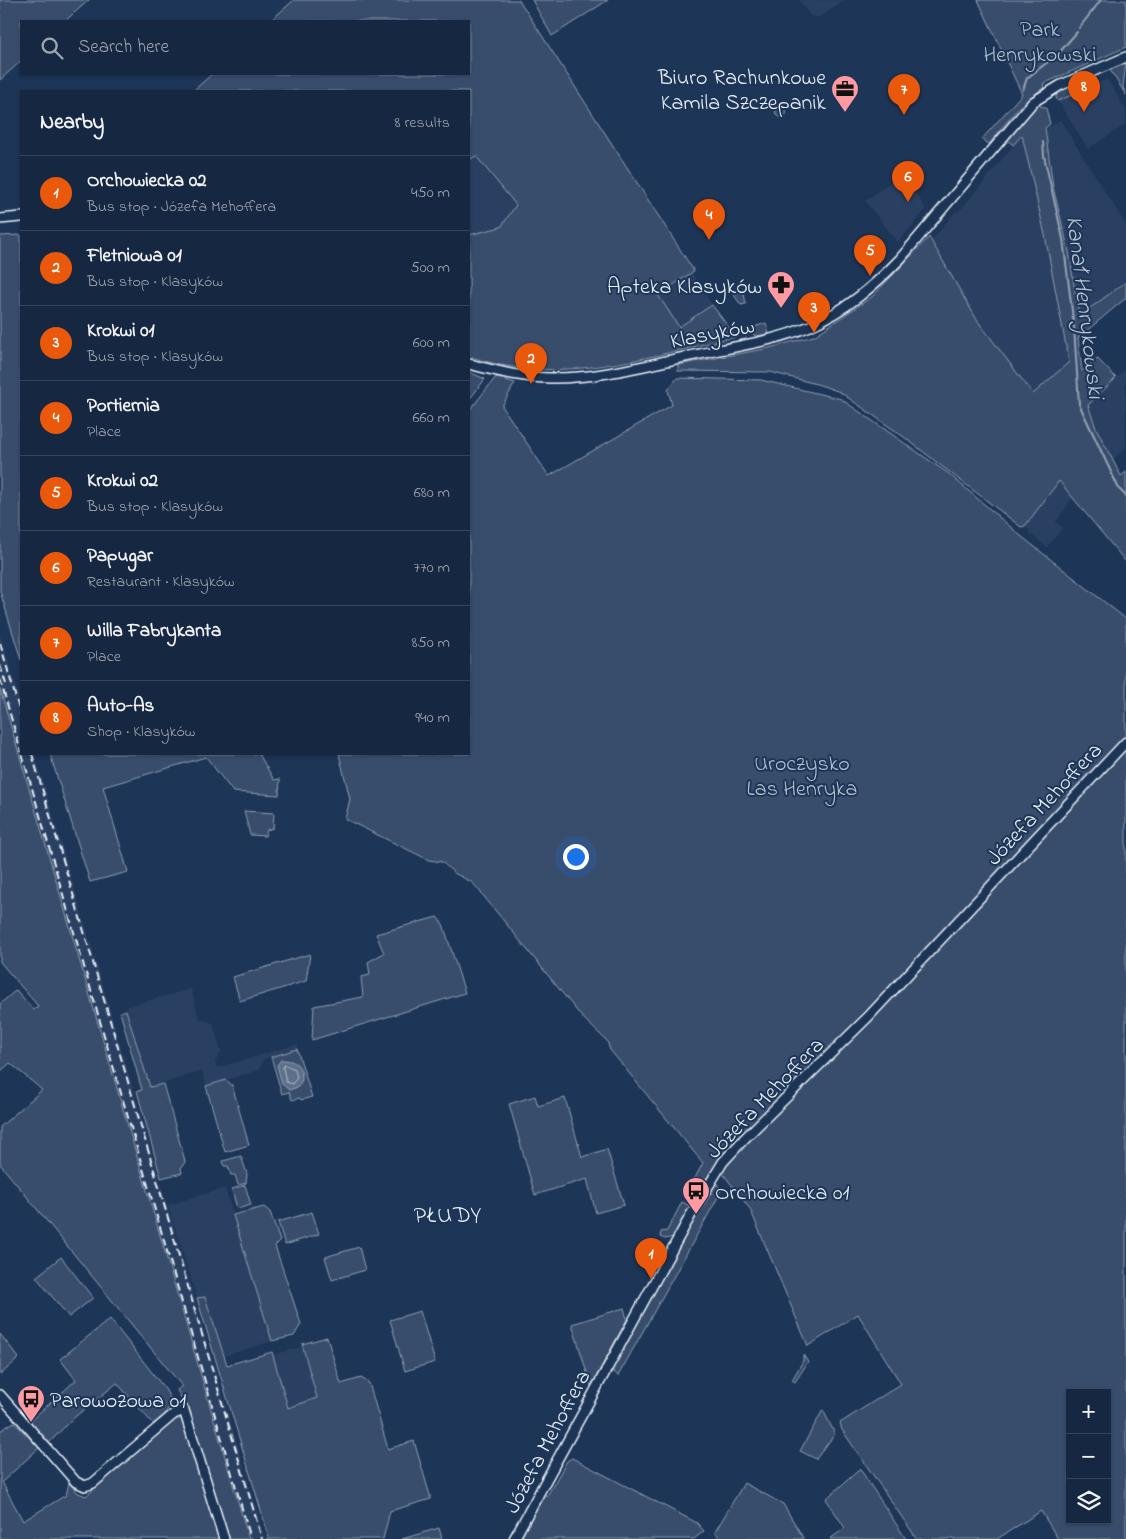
<!DOCTYPE html>
<html lang="en">
<head>
<meta charset="utf-8">
<style>
  body { margin:0; font-family:"Indie Flower",sans-serif; background:#1f3048; color:#f1f3f6 }
  .controls { position:absolute; right:15px; bottom:15px; display:grid; overflow:hidden; border-radius:0px; box-shadow:0 1px 4px #0004 }
  .controls button { width:45px; height:45px; display:grid; place-items:center; padding:0; border:0; border-bottom:1px solid #35445a; background:#162841; color:#f1f3f6; font:25px sans-serif }
  .you { position:absolute; left:575px; top:856px; width:18px; height:18px; margin:-12px; border:4px solid #fff; border-radius:50%; background:#1a73e8; box-shadow:0 0 0 8px #1a73e833 }
  .badge { display:grid; place-items:center; width:32px; height:32px; border-radius:50%; background:#ea580c; color:#fff; font-size:16px; font-weight:700 }
  .pin { position:absolute; translate:-50% -41px; filter:drop-shadow(0 1px 2px #0008) }
  .pin::after { content:''; position:absolute; top:26px; width:18px; height:15px; background:inherit; clip-path:polygon(0 0,100% 0,50% 100%) }
  .list { margin:0; padding:0; list-style:none }
  h2 { display:flex; justify-content:space-between; align-items:center; height:65px; margin:0; padding:0 20px; font-size:21px }
  h2 small { font-size:16px; font-weight:400; color:#9ea6b1 }
  .list li { display:grid; grid-template-columns:32px 1fr auto; gap:15px; align-items:center; box-sizing:border-box; height:75px; padding:0 20px; border-top:1px solid #35445a }
  .list b { display:block; font-size:19px; white-space:nowrap }
  .list p { margin:0; font-size:16px; white-space:nowrap; color:#9ea6b1 }
  .list em { font-size:16px; font-style:normal; color:#9ea6b1 }
  .icon { flex:none; width:28px; height:28px; fill:none; stroke:currentColor; stroke-width:2; stroke-linecap:round; stroke-linejoin:round }
  .map { position:relative; flex:none; width:1126px; height:1539px; overflow:hidden }
  .search { position:absolute; background:#162841; box-shadow:0 1px 4px #0004; left:20px; top:20px; width:450px; height:55px; display:flex; align-items:center; gap:12px; box-sizing:border-box; padding:0 18px; border-radius:0px; color:#9ea6b1; font-size:19px }
  .panel { position:absolute; background:#162841; box-shadow:0 1px 4px #0004; left:20px; top:90px; width:450px; height:665px; border-radius:0px }
  .map>svg:first-child { display:block }
  .built { fill:#2a4162 }
  .green { fill:#374d6c; stroke:#909fb2; fill-rule:evenodd }
  .water { fill:#5d7089; stroke:#95a4b5 }
  .lines { fill:none; stroke-linecap:round; stroke-linejoin:round }
  .shore { stroke:#b0bdcc; stroke-width:1 }
  .stream { stroke:#95a4b5; stroke-width:2 }
  .tertiary-casing { stroke:#e8f1f8; stroke-width:12 }
  .tertiary { stroke:#1d3557; stroke-width:9 }
  .rail { stroke:#e8f1f8; stroke-width:2; stroke-dasharray:8 4; stroke-linecap:butt }
  .labels { text-anchor:middle; stroke-width:4; stroke-linejoin:round; paint-order:stroke }
  .park-label { font-size:22px; fill:#b3c0ce; stroke:#1d3557 }
  .poi-label { font-size:22px; fill:#e8f1f8; stroke:#1d3557; text-anchor:end }
  .street-label { font-size:22px; fill:#e8f1f8; stroke:#1d3557 }
  .water-label { font-size:24px; font-style:italic; fill:#b7c4d1; stroke:#1d3557 }
  .neighbourhood-label { font-size:24px; letter-spacing:1px; fill:#e8f1f8; stroke:#1d3557 }
</style>
</head>
<body>
<div class="map">
<svg width="1126" height="1539" viewBox="0 0 1126 1539">
  <rect width="100%" height="100%" fill="#1d3557"/>
  <filter id="ink" filterUnits="userSpaceOnUse"><feTurbulence type="fractalNoise" baseFrequency=".02" numOctaves="2"/><feDisplacementMap in="SourceGraphic" scale="10" xChannelSelector="R" yChannelSelector="G"/><feConvolveMatrix kernelMatrix="1 2 1 2 8 2 1 2 1" color-interpolation-filters="sRGB"/></filter>
  <g filter="url(#ink)">
    <g class="built">
      <path d="M799 0H846L818 18 813 15 811 17Z"/>
      <path d="M1107 79 1126 110V124L1088 149 1058 101Z"/>
      <path d="M1060 120 1126 225V282L1079 316 1069 252 1053 187 1045 130Z"/>
      <path d="M1022 135 1045 235 1069 362 1032 394 977 320 947 270 932 240 956 211 958 213Z"/>
      <path d="M476 156 516 205 501 227 469 235V160Z"/>
      <path d="M902 173 926 209 898 242 865 201Z"/>
      <path d="M691 272 712 305 679 327 658 294Z"/>
      <path d="M1126 369V448L1112 461 1096 428 1088 405Z"/>
      <path d="M1059 481 1073 497 1056 522 1063 528 1047 547 1029 533V530L1025 526Z"/>
      <path d="M0 633 21 705V754H35L265 1539H249L0 689Z"/>
      <path d="M191 989 199 1018 213 1023 221 1052 215 1062 217 1068 298 1044 297 1049 264 1059 259 1070 206 1086 202 1071 150 1088 126 1007Z"/>
      <path d="M225 1188 272 1341 224 1356 205 1297 197 1298 168 1205Z"/>
      <path d="M302 1347 317 1398 288 1408 272 1355Z"/>
    </g>
    <g class="green">
      <path d="M0 0H89L65 21H21V61L0 80Z"/>
      <path d="M294 0H519L694 271 658 295 679 327 712 305 736 337C649 356 555 388 469 356V235L501 227 516 205 476 156 469 160V91H193L212 74H469V21H270Z"/>
      <path d="M532 0H608L552 36Z"/>
      <path d="M978 0H1126V47L1043 84 1044 87 1019 107 989 144 982 139 1022 94Z"/>
      <path d="M1126 62 1123 87 1126 95 1110 70Z"/>
      <path d="M1077 82 1081 91 1058 101 1056 98 1057 91Z"/>
      <path d="M1038 105 1046 108 1050 124 1045 128 1053 187 1069 252 1079 316 1126 282V298L1078 338 1082 371 1097 358 1116 378 1088 405 1096 428 1121 476 1126 472V562L1059 481 1025 526 1021 527 904 437 840 392 820 385 770 372 678 371V365L765 349 814 336 873 296 929 237 977 320 1033 394 1069 362 1045 235 1022 135 1013 145 1006 139 1023 118Z"/>
      <circle cx="781" cy="112" r="5.5"/>
      <path d="M21 235V660L0 591V236Z"/>
      <path d="M743 289 746 304 741 305 734 295Z"/>
      <path d="M766 323 769 334 755 336 748 329Z"/>
      <path d="M469 372 485 379 469 400Z"/>
      <path d="M496 377 515 383 502 406 549 476 672 405 668 390 677 378 761 380 841 399 949 474 1021 536 1126 619V1539H1058L1041 1511 997 1539H917L842 1430 840 1423 901 1384 858 1314 808 1346 750 1209 724 1175 714 1167 693 1200 687 1197 689 1195 687 1193 703 1163 610 1050 607 1041 581 1016 473 883 454 873 442 862 429 860 345 819 350 799 339 754H469V411ZM1070 1393H1107V1520H1070Z"/>
      <path d="M0 689 249 1539H227L190 1414 177 1390 182 1386 0 1164V1127L42 1090 10 1063 0 1072V1004L16 990 34 1010 38 1006 0 962Z"/>
      <path d="M50 754H259L274 780 280 779 279 795 233 792 206 757 103 787 128 872 90 882Z"/>
      <path d="M244 811 274 813 273 828 267 830 265 836 250 835Z"/>
      <path d="M437 917 443 924 465 993 312 1040 314 1006 363 997 361 977 370 975 368 962 384 953 376 934Z"/>
      <path d="M310 954 306 981 240 1001 233 977Z"/>
      <path d="M126 1010 150 1087 163 1084 184 1157 185 1162 181 1168 182 1173 161 1178 137 1091 142 1090 120 1012Z"/>
      <path d="M297 1049 312 1097 301 1100 300 1098 292 1100 289 1092 282 1094 271 1057Z"/>
      <path d="M226 1080 232 1085 249 1145 225 1152 206 1086Z"/>
      <path d="M535 1096 538 1106 565 1098 582 1157 607 1149 624 1205 596 1213 587 1179 535 1195 509 1104Z"/>
      <path d="M241 1156 247 1174 246 1183 238 1185 235 1175H231L228 1166H224L223 1161Z"/>
      <path d="M715 1181 721 1190 717 1199 618 1376 611 1369Z"/>
      <path d="M245 1185 251 1205 237 1209 232 1189Z"/>
      <path d="M682 1202 690 1206 673 1237 665 1239 660 1237 661 1232 667 1231Z"/>
      <path d="M264 1207 270 1212 280 1241 275 1246 301 1324 294 1336 272 1341 233 1215Z"/>
      <path d="M312 1212 319 1234 285 1245 278 1222Z"/>
      <path d="M359 1247 365 1270 332 1280 325 1257Z"/>
      <path d="M61 1257 93 1298 69 1317 36 1277Z"/>
      <path d="M205 1297 227 1365 272 1352 288 1408 317 1398 302 1344 327 1337 341 1384 361 1378 369 1383 388 1449 414 1441 431 1499 390 1511 383 1539H266L269 1537 197 1298Z"/>
      <path d="M624 1308 627 1319 591 1386 572 1324Z"/>
      <path d="M420 1311 435 1362 405 1371 390 1320Z"/>
      <path d="M110 1319 165 1389 172 1401 165 1414 153 1424 117 1383 71 1420 49 1443 30 1421 76 1380 60 1359Z"/>
      <path d="M0 1334 19 1358 0 1375Z"/>
      <path d="M803 1355 808 1362 795 1382 792 1380 803 1361Z"/>
      <path d="M823 1410 835 1434 816 1459 800 1451Z"/>
      <path d="M176 1419H182L219 1539H0V1431L14 1422 39 1448 2 1482 23 1521 66 1495 69 1483 78 1493 86 1496Z"/>
      <path d="M572 1458 697 1523 704 1531 694 1539H527L521 1536 544 1494 547 1496 567 1461Z"/>
      <path d="M860 1469 906 1539H830L845 1528 826 1499Z"/>
      <path d="M744 1483 783 1504 804 1539H721L715 1532Z"/>
      <path d="M439 1528 442 1539H402Z"/>
    </g>
    <path class="water" d="M281 1060C296 1060 302 1065 302 1080L298 1087 289 1090 282 1084 277 1065Z"/>
    <g class="lines">
      <path class="shore" d="M285 1065 295 1069 297 1078 292 1084 286 1082 283 1068Z"/>
      <g class="stream">
        <path d="M1079 28 1101 0"/>
        <path d="M1023 90 1027 78 1058 54 1077 32"/>
        <path d="M1043 142 1044 156 1063 239 1074 327 1079 404 1119 489 1126 496"/>
      </g>
      <defs>
        <g id="tertiary">
          <path d="M0 219 21 217"/>
          <path d="M469 364C496 371 522 378 551 378 600 379 651 363 700 354 737 346 775 341 810 326 846 310 873 287 900 259L1033 102 1061 85 1126 57"/>
          <path d="M0 1395 76 1482 85 1486 93 1483 174 1414 184 1410 224 1539"/>
          <path d="M514 1539 692 1213 723 1162 745 1138 868 1017 1126 742"/>
        </g>
      </defs>
      <use href="#tertiary" class="tertiary-casing"/>
      <use href="#tertiary" class="tertiary"/>
      <g class="rail">
        <path d="M0 643 21 716"/>
        <path d="M0 665 6 684"/>
        <path d="M0 679 21 752"/>
        <path d="M22 754 251 1539"/>
        <path d="M32 754 262 1539"/>
      </g>
    </g>
  </g>
  <defs>
    <symbol id="office-pin" viewBox="-11 -11 22 30"><path d="M0 17L-7.5 6A9.5 9.5 0 1 1 7.5 6Z" fill="#ff9aa2" stroke="#1d3557"/><path d="M-6-3h4V-5.5h4V-3h4V5H-6ZM-1-4.5V-3h2v-1.5ZM-6 0V1H6V0Z" fill="#111"/></symbol>
    <symbol id="pharmacy-pin" viewBox="-11 -11 22 30"><path d="M0 17L-7.5 6A9.5 9.5 0 1 1 7.5 6Z" fill="#ff9aa2" stroke="#1d3557"/><path d="M-2-6h4v4h4v4h-4v4h-4v-4h-4v-4h4Z" fill="#111"/></symbol>
    <symbol id="bus-pin" viewBox="-11 -11 22 30"><path d="M0 17L-7.5 6A9.5 9.5 0 1 1 7.5 6Z" fill="#ff9aa2" stroke="#1d3557"/><path d="M-5-6H5V4H4V6H2V4H-2V6H-4V4H-5ZM-3.5-4V0h7V-4ZM-3.5 1.2v1.5H-2V1.2ZM2 1.2v1.5H3.5V1.2Z" fill="#111"/></symbol>
  </defs>
  <g fill-rule="evenodd">
    <use href="#office-pin" x="829" y="73" width="32" height="43"/>
    <use href="#pharmacy-pin" x="765" y="269" width="32" height="43"/>
    <use href="#bus-pin" x="680" y="1175" width="32" height="43"/>
    <use href="#bus-pin" x="15" y="1383" width="32" height="43"/>
  </g>
  <g class="labels">
    <g class="park-label">
      <text x="1040" y="36">Park<tspan x="1040" dy="25">Henrykowski</tspan></text>
      <text x="802" y="770">Uroczysko<tspan x="802" dy="25">Las Henryka</tspan></text>
    </g>
    <g class="poi-label">
      <text x="826" y="84">Biuro Rachunkowe<tspan x="826" dy="25">Kamila Szczepanik</tspan></text>
      <text x="762" y="293">Apteka Klasyków</text>
      <text x="715" y="1199" text-anchor="start">Orchowiecka 01</text>
      <text x="50" y="1407" text-anchor="start">Parowozowa 01</text>
    </g>
    <g class="street-label">
      <text transform="translate(712 332) rotate(-11)" y="8">Klasyków</text>
      <text transform="translate(1043 803) rotate(-47)" y="8">Józefa Mehoffera</text>
      <text transform="translate(764 1097) rotate(-46)" y="8">Józefa Mehoffera</text>
      <text transform="translate(546 1441) rotate(-62)" y="8">Józefa Mehoffera</text>
    </g>
    <g class="water-label">
      <text transform="translate(1086 307) rotate(83)" y="8">Kanał Henrykowski</text>
    </g>
    <g class="neighbourhood-label">
      <text x="448" y="1222">PŁUDY</text>
    </g>
  </g>
</svg>
<div class="controls">
<button>+</button>
<button>−</button>
<button><svg class="icon" aria-label="layers" viewBox="0 0 24 24"><path d="M12 4l9 5-9 5-9-5zM3 14l9 5 9-5"/></svg></button>
</div>
<div class="you"></div>
<div class="pin badge" style="left:651px;top:1279px">1</div>
<div class="pin badge" style="left:531px;top:384px">2</div>
<div class="pin badge" style="left:814px;top:333px">3</div>
<div class="pin badge" style="left:709px;top:240px">4</div>
<div class="pin badge" style="left:870px;top:276px">5</div>
<div class="pin badge" style="left:908px;top:202px">6</div>
<div class="pin badge" style="left:904px;top:115px">7</div>
<div class="pin badge" style="left:1084px;top:112px">8</div>
<div class="search"><svg class="icon" aria-label="search" viewBox="0 0 24 24"><circle cx="10" cy="10" r="6"/><path d="M15 15l6 6"/></svg>Search here</div>
<section class="panel">
<h2>Nearby<small>8 results</small></h2>
<ul class="list">
<li><span class="badge">1</span><div><b>Orchowiecka 02</b><p>Bus stop · Józefa Mehoffera</p></div><em>450 m</em></li>
<li><span class="badge">2</span><div><b>Fletniowa 01</b><p>Bus stop · Klasyków</p></div><em>500 m</em></li>
<li><span class="badge">3</span><div><b>Krokwi 01</b><p>Bus stop · Klasyków</p></div><em>600 m</em></li>
<li><span class="badge">4</span><div><b>Portiernia</b><p>Place</p></div><em>660 m</em></li>
<li><span class="badge">5</span><div><b>Krokwi 02</b><p>Bus stop · Klasyków</p></div><em>680 m</em></li>
<li><span class="badge">6</span><div><b>Papugar</b><p>Restaurant · Klasyków</p></div><em>770 m</em></li>
<li><span class="badge">7</span><div><b>Willa Fabrykanta</b><p>Place</p></div><em>850 m</em></li>
<li><span class="badge">8</span><div><b>Auto-As</b><p>Shop · Klasyków</p></div><em>940 m</em></li>
</ul>
</section>
</div>
</body>
</html>
